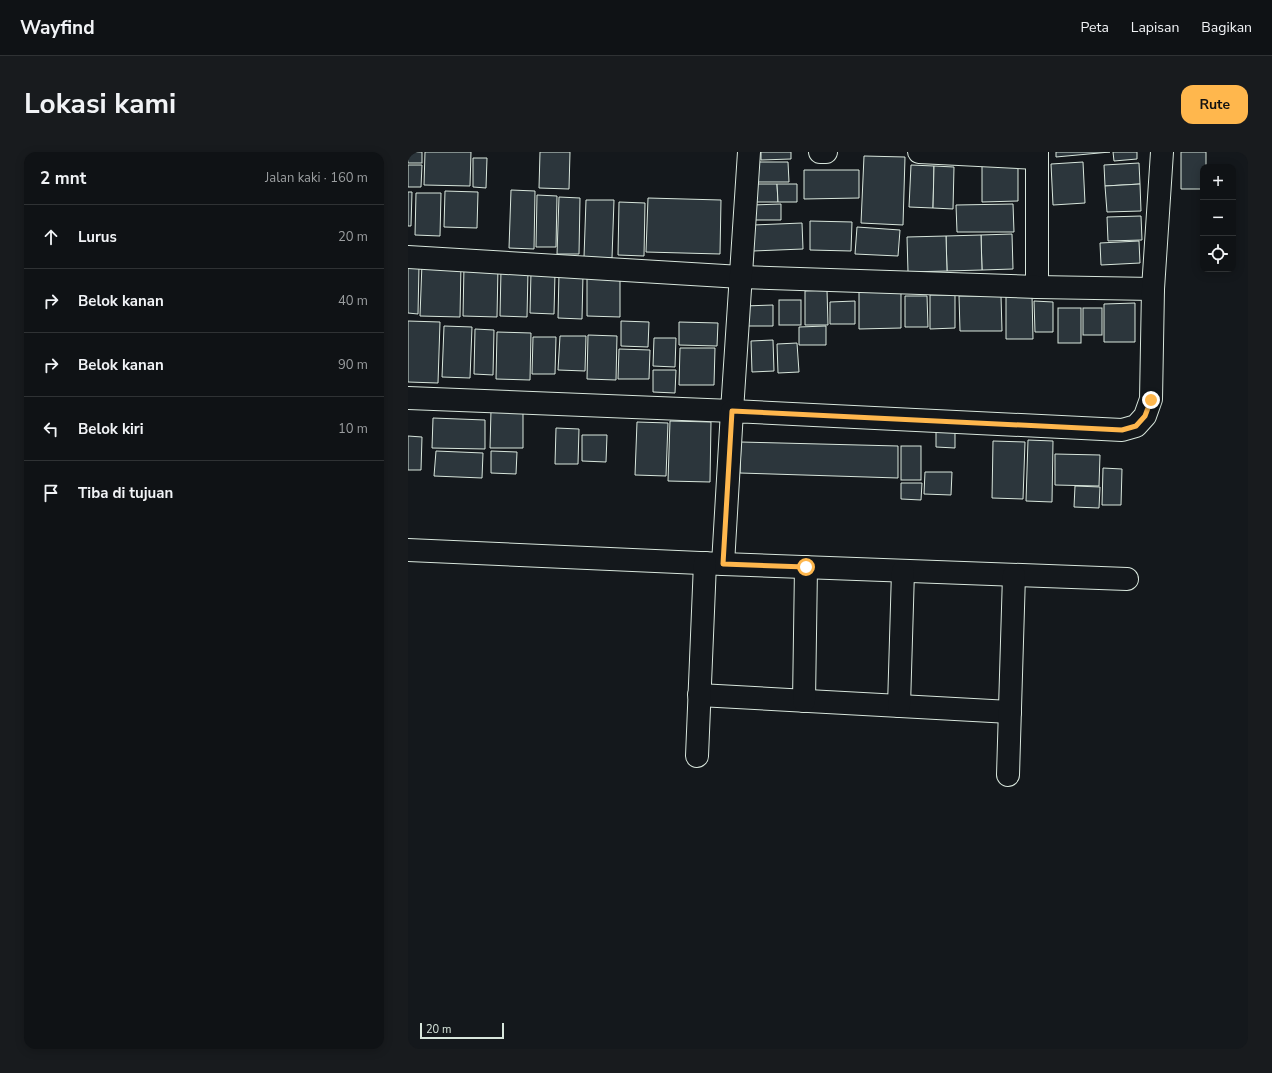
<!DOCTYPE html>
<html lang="id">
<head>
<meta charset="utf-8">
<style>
  body { margin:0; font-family:"Nunito Sans",sans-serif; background:#181b1e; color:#f1f3f6 }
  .controls { position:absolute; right:12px; top:12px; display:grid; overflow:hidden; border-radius:8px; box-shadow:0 2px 10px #0003 }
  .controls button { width:36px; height:36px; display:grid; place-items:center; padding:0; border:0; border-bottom:1px solid #2f3234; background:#0f1215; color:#f1f3f6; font:20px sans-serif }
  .scale { position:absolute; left:12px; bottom:10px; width:84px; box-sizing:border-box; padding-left:4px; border:2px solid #d8e6dc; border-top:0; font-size:11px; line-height:14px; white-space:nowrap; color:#d8e6dc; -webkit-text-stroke:3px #14181c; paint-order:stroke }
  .stop { position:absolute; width:12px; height:12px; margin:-9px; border:3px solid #ffb74d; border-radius:50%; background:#fff }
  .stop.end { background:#ffb74d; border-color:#fff; box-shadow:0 1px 4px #0008 }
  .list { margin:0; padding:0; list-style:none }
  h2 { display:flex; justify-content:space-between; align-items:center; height:52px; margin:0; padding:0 16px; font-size:17px }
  h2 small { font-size:13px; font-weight:400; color:#9b9ea0 }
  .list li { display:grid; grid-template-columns:26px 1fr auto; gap:12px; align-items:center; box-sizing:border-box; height:64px; padding:0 16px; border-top:1px solid #2f3234 }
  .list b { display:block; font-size:15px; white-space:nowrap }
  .list em { font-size:13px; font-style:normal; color:#9b9ea0 }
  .icon { flex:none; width:22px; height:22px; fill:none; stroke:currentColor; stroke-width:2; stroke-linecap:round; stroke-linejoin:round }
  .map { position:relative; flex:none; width:840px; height:897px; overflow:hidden; border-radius:12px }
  header { display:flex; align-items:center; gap:24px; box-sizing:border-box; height:56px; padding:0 20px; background:#0f1215; border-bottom:1px solid #2f3234 }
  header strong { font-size:19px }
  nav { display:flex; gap:22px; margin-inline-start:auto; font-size:14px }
  .intro { display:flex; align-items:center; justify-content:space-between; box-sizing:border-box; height:96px; padding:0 24px }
  h1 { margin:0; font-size:28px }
  .button { padding:10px 18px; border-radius:12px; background:#ffb74d; color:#111; font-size:14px; font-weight:700 }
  main { display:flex; gap:24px; padding:0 24px }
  aside { flex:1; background:#0f1215; border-radius:12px; box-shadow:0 2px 10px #0003 }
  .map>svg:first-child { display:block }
  .building { fill:#2c363c; stroke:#d8e6dc }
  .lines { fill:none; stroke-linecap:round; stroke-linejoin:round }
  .street-casing { stroke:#d8e6dc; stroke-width:24 }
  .street { stroke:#14181c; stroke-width:22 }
  .route { stroke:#ffb74d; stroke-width:5 }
</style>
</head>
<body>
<header>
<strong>Wayfind</strong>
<nav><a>Peta</a><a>Lapisan</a><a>Bagikan</a></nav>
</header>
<div class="intro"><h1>Lokasi kami</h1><a class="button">Rute</a></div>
<main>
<aside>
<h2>2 mnt<small>Jalan kaki · 160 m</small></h2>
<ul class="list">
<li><svg class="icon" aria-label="ahead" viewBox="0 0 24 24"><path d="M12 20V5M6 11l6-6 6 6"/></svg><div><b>Lurus</b></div><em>20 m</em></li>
<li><svg class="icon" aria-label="right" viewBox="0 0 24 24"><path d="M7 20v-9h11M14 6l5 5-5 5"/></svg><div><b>Belok kanan</b></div><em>40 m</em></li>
<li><svg class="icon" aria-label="right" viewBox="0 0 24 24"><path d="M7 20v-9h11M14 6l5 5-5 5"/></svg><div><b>Belok kanan</b></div><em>90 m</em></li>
<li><svg class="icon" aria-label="left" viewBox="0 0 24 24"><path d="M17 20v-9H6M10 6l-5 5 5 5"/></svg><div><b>Belok kiri</b></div><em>10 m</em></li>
<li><svg class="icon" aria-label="arrive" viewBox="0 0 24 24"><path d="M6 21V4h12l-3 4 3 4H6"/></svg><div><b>Tiba di tujuan</b></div></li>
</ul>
</aside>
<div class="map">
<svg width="840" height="897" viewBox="0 0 840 897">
  <rect width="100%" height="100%" fill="#14181c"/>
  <g class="building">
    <rect x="0" y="0" width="14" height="11"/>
    <path d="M17 0H63L62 34 16 33Z"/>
    <path d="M132 0H162L161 37 131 36Z"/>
    <path d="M353 0H383V7L353 8Z"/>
    <path d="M648 0H702L648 5Z"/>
    <path d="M705 0H729V7L706 9Z"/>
    <path d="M773 0H798V15H795V37H773Z"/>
    <path d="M456 4 497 5 495 73 453 71Z"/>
    <path d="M65 6H79L78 36 65 35Z"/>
    <path d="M346 10H380L381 30H346Z"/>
    <path d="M675 10 677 51 645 53 643 12Z"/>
    <path d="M731 11 732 32 697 34 696 13Z"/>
    <path d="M0 13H14L13 35H0Z"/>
    <path d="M503 13 526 14 525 56 501 55Z"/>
    <path d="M574 13H610V49L574 50Z"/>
    <path d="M526 14 546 15 545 57 525 56Z"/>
    <path d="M396 18H451V46L396 47Z"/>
    <path d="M345 32H369L370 50H344Z"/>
    <path d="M369 32H389V50H370Z"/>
    <path d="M732 32 733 59 699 60 697 34Z"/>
    <path d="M103 38 127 39 126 97 101 96Z"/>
    <path d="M37 39 70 40 69 76 36 75Z"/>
    <path d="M0 40H4L3 74H0Z"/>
    <path d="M8 41H33L32 84 7 83Z"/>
    <path d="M129 43 149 44 148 95H128Z"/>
    <path d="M151 45 172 46 171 102H149Z"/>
    <path d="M240 46 313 48 312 102 238 100Z"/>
    <path d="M178 48H206L204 106 176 105Z"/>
    <path d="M211 50 237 51 236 104 210 103Z"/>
    <path d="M373 52V68H344V53Z"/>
    <path d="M605 52 606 80H549L548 53Z"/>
    <path d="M733 64 734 88 700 89 699 65Z"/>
    <path d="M402 69 444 70 443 99 402 98Z"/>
    <path d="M394 71 395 97 345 99V73Z"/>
    <path d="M449 75 492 78 490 104 447 102Z"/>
    <path d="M604 82 605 117 574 118 573 83Z"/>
    <path d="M573 83 574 118 539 119 538 84Z"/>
    <path d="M538 84 539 119 500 120 499 85Z"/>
    <path d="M731 89 732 111 693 113 692 91Z"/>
    <path d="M14 111 53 112 52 165 12 164Z"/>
    <path d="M0 114H11L10 162 0 161Z"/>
    <path d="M56 114 90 115 89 165 55 164Z"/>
    <path d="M93 118 120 119 119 165 92 164Z"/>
    <path d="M123 120 147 121 146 162 122 161Z"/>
    <path d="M151 121 175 122 174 167 150 166Z"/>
    <path d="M179 121 212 122V165L179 164Z"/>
    <path d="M419 138 420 173H397V139Z"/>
    <path d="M451 139H493V176L451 177Z"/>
    <path d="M522 143H547V176L522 177Z"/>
    <path d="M598 143H624L625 187H598Z"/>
    <path d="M497 144H519L520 175H497Z"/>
    <path d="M551 144H593L594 179H552Z"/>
    <rect x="371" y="148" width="22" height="25"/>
    <path d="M447 149V172H422V150Z"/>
    <path d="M626 149 645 150V180H627Z"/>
    <path d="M727 151V190H696V152Z"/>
    <path d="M365 153V174H336V154Z"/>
    <rect x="650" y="156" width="23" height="35"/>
    <rect x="675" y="156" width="19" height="27"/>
    <path d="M0 169 32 170 30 231 0 230Z"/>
    <path d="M213 169 241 170 240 195 213 194Z"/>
    <path d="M271 170 310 171 309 194 271 193Z"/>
    <path d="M36 174 64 175 62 226 34 225Z"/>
    <path d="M418 174V193H391V175Z"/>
    <path d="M67 177 86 178 85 223 66 222Z"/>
    <path d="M89 180 123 181 122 228 88 227Z"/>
    <path d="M180 183 209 184 208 228 179 227Z"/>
    <path d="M152 184H178L177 219 150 218Z"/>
    <path d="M125 185H148L147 222H124Z"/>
    <path d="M246 186H268L267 215 245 214Z"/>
    <path d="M365 188 366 219 344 220 343 189Z"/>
    <path d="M389 191 391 220 370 221 369 192Z"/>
    <path d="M272 196H307L306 233H271Z"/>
    <path d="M211 197 242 198 241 227H210Z"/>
    <path d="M245 218H268L267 241 245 240Z"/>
    <path d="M83 258 115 259V296H82Z"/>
    <path d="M25 266 77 268V297L24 296Z"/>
    <path d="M262 269 303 270 302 330 260 329Z"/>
    <path d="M229 270 260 271 258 324 227 323Z"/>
    <path d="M528 275 547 276V296L528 295Z"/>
    <path d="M148 276 171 277 170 312H147Z"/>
    <path d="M174 283H199L198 310 174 309Z"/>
    <path d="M0 284 14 285 13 318H0Z"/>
    <path d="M620 288 645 289 644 350 618 349Z"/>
    <path d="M585 289 617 290 615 347 584 346Z"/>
    <path d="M333 290 490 294V326L332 321Z"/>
    <rect x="493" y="294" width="20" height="34"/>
    <path d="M28 299 75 301 74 326 26 324Z"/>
    <path d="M83 299 109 300 108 322 83 321Z"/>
    <path d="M647 302 692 303 691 334 647 333Z"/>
    <path d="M695 316 714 317 713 353H694Z"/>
    <path d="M517 320H544L543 343 516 342Z"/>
    <path d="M493 331H514L513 348 493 347Z"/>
    <path d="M667 334 692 335 691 356 666 355Z"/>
  </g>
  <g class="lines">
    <defs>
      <g id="street">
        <path d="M412 0H418"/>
        <path d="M511 0 629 6"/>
        <path d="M629 0V135"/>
        <path d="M0 105 333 125 629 135 745 137"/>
        <path d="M0 246 324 259 341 0"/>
        <path d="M0 398 315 412 719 427"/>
        <path d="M315 412 324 259 714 278 728 274 737 264 743 247 745 137 754 0"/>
        <path d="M291 543 602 560"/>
        <path d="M396 549 398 415"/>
        <path d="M491 554 495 419"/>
        <path d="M289 604 297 411"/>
        <path d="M600 623 606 423"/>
      </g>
    </defs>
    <use href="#street" class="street-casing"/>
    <use href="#street" class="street"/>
  </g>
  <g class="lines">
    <path class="route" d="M398 415 315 412 324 259 714 278 728 274 737 264 743 248"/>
  </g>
</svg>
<div class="controls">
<button>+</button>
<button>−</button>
<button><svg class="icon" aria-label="locate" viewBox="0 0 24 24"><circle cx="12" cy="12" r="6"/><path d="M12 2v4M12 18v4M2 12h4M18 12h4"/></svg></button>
</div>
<div class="scale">20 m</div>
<div class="stop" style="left:398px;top:415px"></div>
<div class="stop end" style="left:743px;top:248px"></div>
</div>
</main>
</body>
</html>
